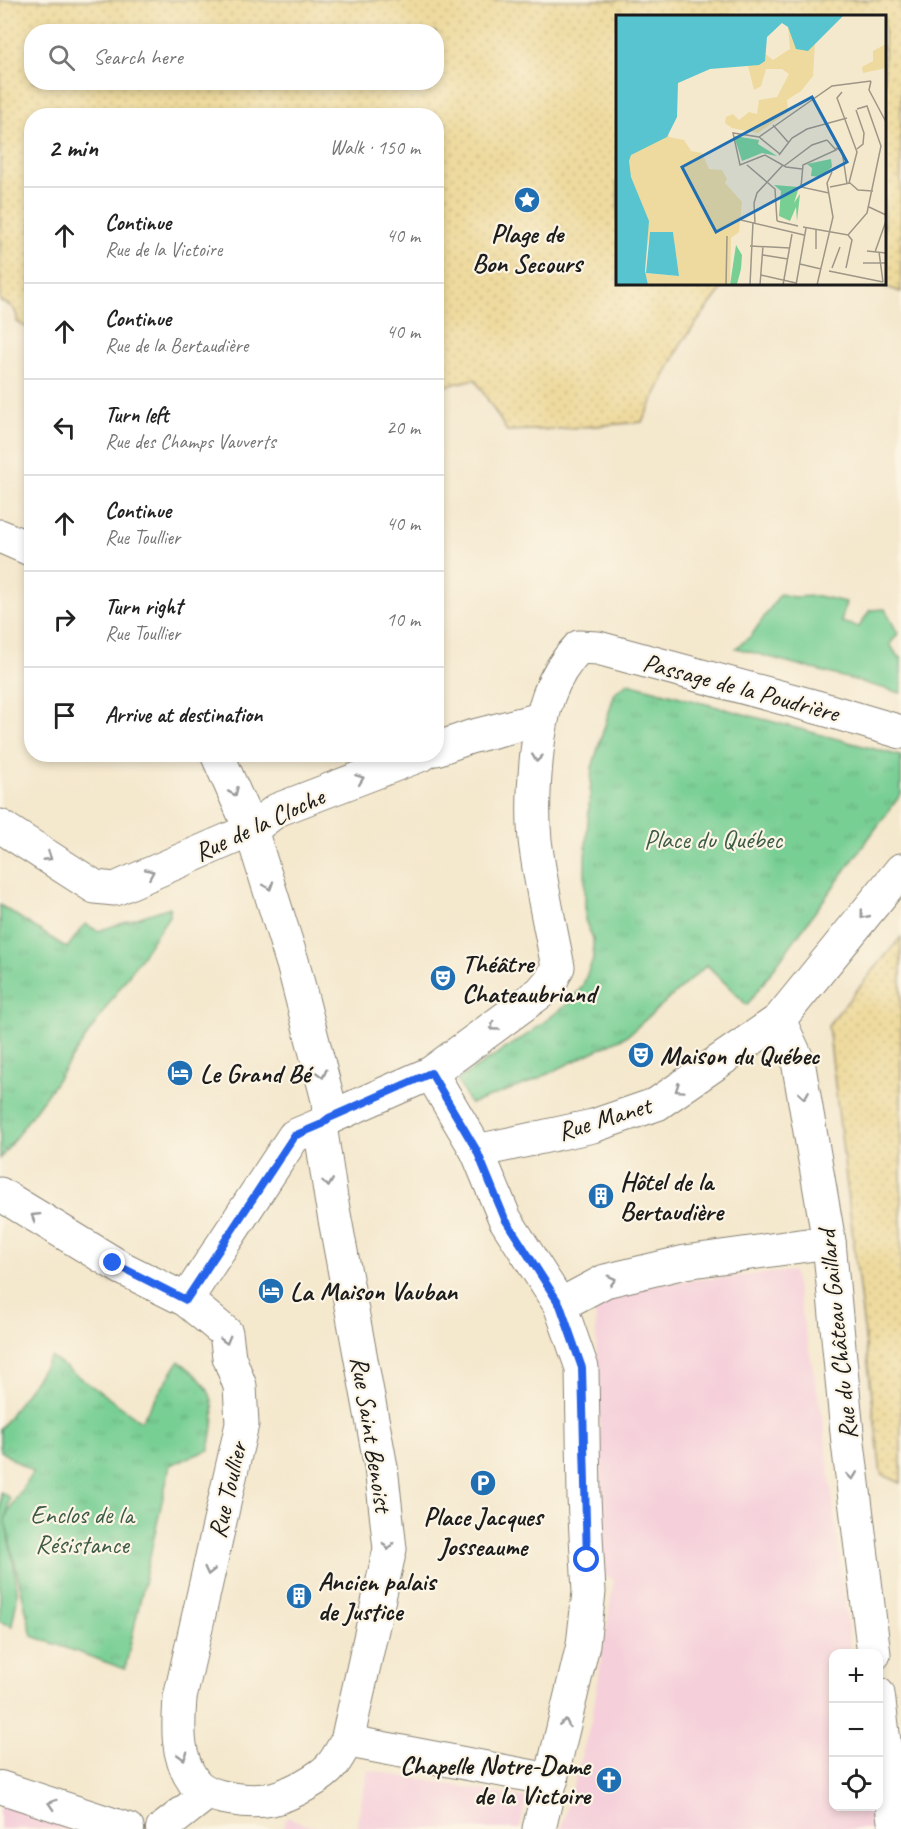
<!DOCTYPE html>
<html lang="en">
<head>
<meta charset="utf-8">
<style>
  body { margin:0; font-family:Caveat,sans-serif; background:#f2f2f2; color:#222 }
  .controls { position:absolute; right:18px; bottom:18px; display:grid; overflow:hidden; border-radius:12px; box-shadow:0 3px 9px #0003 }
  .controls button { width:54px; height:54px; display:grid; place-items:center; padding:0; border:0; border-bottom:2px solid #e0e0e0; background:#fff; color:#222; font:30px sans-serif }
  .stop { position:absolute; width:18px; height:18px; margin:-14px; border:4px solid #2563eb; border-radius:50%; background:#fff }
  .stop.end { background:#2563eb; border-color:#fff; box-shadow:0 2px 6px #0008 }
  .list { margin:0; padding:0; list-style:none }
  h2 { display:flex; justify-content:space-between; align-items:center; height:78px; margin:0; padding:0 24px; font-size:26px }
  h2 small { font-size:20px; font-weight:400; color:#767676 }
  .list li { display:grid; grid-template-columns:39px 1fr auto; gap:18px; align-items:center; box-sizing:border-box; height:96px; padding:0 24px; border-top:2px solid #e0e0e0 }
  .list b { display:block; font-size:22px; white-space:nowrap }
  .list p { margin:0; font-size:20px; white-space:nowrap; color:#767676 }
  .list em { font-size:20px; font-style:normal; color:#767676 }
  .icon { flex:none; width:33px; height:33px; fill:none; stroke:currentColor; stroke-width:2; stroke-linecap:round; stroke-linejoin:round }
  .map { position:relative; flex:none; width:901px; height:1829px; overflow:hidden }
  .search { position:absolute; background:#fff; box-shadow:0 3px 9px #0003; left:24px; top:24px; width:420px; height:66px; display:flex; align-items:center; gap:15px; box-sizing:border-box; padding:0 21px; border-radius:24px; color:#767676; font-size:22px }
  .panel { position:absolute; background:#fff; box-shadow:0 3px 9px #0003; left:24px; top:108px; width:420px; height:654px; border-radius:24px }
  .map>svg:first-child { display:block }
  .built { fill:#f5cfda }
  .grass { fill:#78cf94; stroke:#4a7658; stroke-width:1.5 }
  .sand { fill:url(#sand-dots); stroke:#857b5d; stroke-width:1.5; fill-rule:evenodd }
  .park { fill:url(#park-tufts); stroke:#4a7658; stroke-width:1.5 }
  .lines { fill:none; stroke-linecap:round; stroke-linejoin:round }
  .pedestrian-casing { stroke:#888274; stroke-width:34 }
  .minor-casing { stroke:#888274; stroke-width:35 }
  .pedestrian { stroke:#fff; stroke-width:32 }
  .minor { stroke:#fff; stroke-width:33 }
  .oneway { stroke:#999 }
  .route { stroke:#2563eb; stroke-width:8 }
  .labels { text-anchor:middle; stroke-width:4.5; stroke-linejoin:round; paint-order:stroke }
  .poi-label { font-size:26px; font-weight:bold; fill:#1c1c1c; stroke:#fcf5e5; text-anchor:start }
  .street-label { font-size:26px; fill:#1c1c1c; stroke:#fcf5e5 }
  .park-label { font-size:26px; fill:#3c5b46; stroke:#fcf5e5 }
  .inset-road { fill:none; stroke:#9e9686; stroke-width:1.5 }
  .view { fill:#1f6fb2; fill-opacity:0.15; stroke:#1f6fb2; stroke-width:3 }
  .inset-edge { fill:none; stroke:#1c1c1c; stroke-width:3 }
</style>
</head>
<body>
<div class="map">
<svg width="901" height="1829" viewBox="0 0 901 1829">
  <defs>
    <pattern id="sand-dots" width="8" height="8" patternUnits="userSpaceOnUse" patternTransform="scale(1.5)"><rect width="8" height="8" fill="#eeda9e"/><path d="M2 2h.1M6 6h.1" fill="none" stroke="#ccba88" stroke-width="1.8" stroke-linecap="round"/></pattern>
    <pattern id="park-tufts" width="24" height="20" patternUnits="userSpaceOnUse" patternTransform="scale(1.5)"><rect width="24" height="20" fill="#78cf94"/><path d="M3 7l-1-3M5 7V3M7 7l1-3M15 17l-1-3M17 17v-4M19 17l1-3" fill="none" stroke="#67b17f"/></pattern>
  </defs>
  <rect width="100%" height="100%" fill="#fcf5e5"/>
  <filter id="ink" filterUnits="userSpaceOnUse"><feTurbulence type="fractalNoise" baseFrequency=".0167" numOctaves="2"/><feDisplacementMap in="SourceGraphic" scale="12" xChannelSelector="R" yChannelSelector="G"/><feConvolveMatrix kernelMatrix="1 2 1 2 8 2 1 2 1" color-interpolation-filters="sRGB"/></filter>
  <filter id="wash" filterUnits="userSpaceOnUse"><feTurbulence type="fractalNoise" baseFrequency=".008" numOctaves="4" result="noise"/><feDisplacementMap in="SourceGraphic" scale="24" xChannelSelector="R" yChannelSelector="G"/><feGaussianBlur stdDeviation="1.35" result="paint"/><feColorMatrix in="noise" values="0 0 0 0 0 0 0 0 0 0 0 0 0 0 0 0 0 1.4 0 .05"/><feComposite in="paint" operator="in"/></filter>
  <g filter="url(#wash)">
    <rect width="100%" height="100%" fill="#f4e8cd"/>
    <g class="built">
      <path d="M793 1271 823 1418 851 1653 834 1654V1806L875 1808 886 1819V1829H561L592 1718 614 1579 597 1575 601 1461 599 1459 600 1431 595 1307 597 1299 650 1284Z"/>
      <path d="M368 1770 527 1798 520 1829H357L359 1823 357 1822Z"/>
      <path d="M0 1798 93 1829H0Z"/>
      <path d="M287 1817 319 1829H282Z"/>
    </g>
    <g class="grass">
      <path d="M780 594 793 597 818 596 846 602 841 622 859 627 870 610 885 609 898 634 890 644 898 657H901V693L736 648 751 636Z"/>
      <path d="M1 1492 10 1498C0 1528 19 1566 17 1598 16 1607 13 1617 12 1626L0 1622Z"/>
    </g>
    <g class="sand">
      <path d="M0 0H901V292L877 284H884V16H618V284H744L724 286 682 342 642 422 558 429 507 431 475 379 437 388 436 116H32L31 330 17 322C18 309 11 305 0 301ZM32 32H436V82H32Z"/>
      <path d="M901 937V1483L881 1474 828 1025Z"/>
    </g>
    <g class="park">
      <path d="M628 683 901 756V794L747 1005 707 965 628 1035 529 1083 470 1104 457 1080 527 1035 566 1005 582 987 593 959V939L585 920V859L592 768 615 692Z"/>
      <path d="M0 905 67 948 85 924 98 931 170 907 169 916 50 1090 0 1159Z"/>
      <path d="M51 1357 141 1421 179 1361C217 1389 218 1405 209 1450L170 1465 125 1669 32 1636 5 1521 8 1511 33 1472 0 1451V1429Z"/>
    </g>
  </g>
  <g filter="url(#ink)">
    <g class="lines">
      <defs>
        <g id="pedestrian">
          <path d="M347 1741 552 1780"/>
          <path d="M0 1787 128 1829"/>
          <path d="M162 1829 208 1793"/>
        </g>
        <g id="minor">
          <path d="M0 536 32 550"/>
          <path d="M436 749 470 737 541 719"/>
          <path d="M217 754 251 830 293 964 328 1100 329 1118"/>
          <path d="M0 826 95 887 115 889 251 830 277 810 423 754"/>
          <path d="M779 1020 798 1061 829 1242 848 1443 874 1654"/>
          <path d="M431 1073 477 1151 505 1219 560 1305 582 1368 584 1498 589 1592 583 1645 539 1829"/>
          <path d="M477 1151 593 1126 657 1104 779 1020 901 870"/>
          <path d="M0 1194 120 1267 186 1300 226 1333 229 1357 240 1386 242 1424 180 1698C178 1727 176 1757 194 1782 208 1800 252 1803 272 1799 289 1795 322 1778 332 1765 338 1758 342 1749 347 1741L390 1549 381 1467 331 1198 320 1125"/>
          <path d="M186 1300 294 1136 320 1125 329 1118 431 1073 541 992 552 979 558 967C550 925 540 882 535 840 532 810 534 781 537 752 542 711 549 678 579 647L598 648 820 708 901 732"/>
          <path d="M560 1305 605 1281 685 1262 829 1242"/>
          <path d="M878 1694 895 1829"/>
        </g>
      </defs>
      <use href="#pedestrian" class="pedestrian-casing"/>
      <use href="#minor" class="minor-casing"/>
      <use href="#pedestrian" class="pedestrian"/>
      <use href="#minor" class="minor"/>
    </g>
    <defs><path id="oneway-chevron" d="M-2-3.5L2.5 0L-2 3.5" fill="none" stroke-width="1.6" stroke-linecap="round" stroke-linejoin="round" transform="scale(1.5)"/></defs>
    <g class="oneway">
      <use href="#oneway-chevron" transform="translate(537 758) rotate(96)"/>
      <use href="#oneway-chevron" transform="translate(360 779) rotate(-21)"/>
      <use href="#oneway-chevron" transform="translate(234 792) rotate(66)"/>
      <use href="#oneway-chevron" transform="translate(48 857) rotate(33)"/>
      <use href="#oneway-chevron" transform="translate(150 873) rotate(-24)"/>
      <use href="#oneway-chevron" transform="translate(269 886) rotate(72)"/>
      <use href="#oneway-chevron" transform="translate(864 915) rotate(129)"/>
      <use href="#oneway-chevron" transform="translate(494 1027) rotate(144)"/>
      <use href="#oneway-chevron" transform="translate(322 1074) rotate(76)"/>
      <use href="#oneway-chevron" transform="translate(679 1089) rotate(146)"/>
      <use href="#oneway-chevron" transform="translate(804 1095) rotate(81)"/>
      <use href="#oneway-chevron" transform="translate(328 1183) rotate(82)"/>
      <use href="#oneway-chevron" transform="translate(35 1217) rotate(-148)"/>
      <use href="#oneway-chevron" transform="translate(612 1280) rotate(-15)"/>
      <use href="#oneway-chevron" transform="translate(226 1340) rotate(75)"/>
      <use href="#oneway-chevron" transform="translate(852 1476) rotate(83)"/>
      <use href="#oneway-chevron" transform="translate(388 1546) rotate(90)"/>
      <use href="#oneway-chevron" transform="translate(209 1571) rotate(103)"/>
      <use href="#oneway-chevron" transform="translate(565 1723) rotate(-77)"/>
      <use href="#oneway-chevron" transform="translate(183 1756) rotate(74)"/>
      <use href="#oneway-chevron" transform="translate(52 1804) rotate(-162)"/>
    </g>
  </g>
  <g class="lines" filter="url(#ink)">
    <path class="route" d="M113 1263 186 1300 294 1136 320 1125 329 1118 431 1073 477 1151 505 1219 560 1305 582 1368 587 1560"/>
  </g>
  <defs>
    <symbol id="sight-disc" viewBox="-11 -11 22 22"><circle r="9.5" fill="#1f6fb2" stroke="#fcf5e5"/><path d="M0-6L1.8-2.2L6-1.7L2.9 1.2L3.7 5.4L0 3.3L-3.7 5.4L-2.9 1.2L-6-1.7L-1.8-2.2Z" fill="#fff"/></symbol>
    <symbol id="theatre-disc" viewBox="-11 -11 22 22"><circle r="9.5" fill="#1f6fb2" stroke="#fcf5e5"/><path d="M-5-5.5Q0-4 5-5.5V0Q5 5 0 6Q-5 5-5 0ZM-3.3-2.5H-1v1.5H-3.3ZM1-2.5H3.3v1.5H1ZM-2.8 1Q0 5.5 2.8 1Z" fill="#fff"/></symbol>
    <symbol id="hotel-disc" viewBox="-11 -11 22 22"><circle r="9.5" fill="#1f6fb2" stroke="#fcf5e5"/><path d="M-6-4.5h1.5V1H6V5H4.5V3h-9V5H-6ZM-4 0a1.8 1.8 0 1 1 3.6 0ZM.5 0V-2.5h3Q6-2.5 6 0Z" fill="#fff"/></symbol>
    <symbol id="building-disc" viewBox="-11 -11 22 22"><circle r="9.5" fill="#1f6fb2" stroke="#fcf5e5"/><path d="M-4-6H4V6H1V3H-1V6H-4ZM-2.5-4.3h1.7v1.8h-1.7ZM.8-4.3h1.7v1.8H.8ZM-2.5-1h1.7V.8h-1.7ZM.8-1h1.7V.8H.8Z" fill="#fff"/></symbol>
    <symbol id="parking-disc" viewBox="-11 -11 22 22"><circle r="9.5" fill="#1f6fb2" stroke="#fcf5e5"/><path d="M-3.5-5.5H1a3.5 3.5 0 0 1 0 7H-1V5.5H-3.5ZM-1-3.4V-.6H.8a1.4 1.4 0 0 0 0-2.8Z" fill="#fff"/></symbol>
    <symbol id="church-disc" viewBox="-11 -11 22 22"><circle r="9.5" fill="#1f6fb2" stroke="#fcf5e5"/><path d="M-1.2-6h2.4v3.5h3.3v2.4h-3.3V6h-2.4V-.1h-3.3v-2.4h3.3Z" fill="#fff"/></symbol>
  </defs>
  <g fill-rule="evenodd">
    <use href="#sight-disc" x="512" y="185" width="30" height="30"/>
    <use href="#theatre-disc" x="428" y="963" width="30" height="30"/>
    <use href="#theatre-disc" x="626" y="1040" width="30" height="30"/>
    <use href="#hotel-disc" x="165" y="1058" width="30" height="30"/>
    <use href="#building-disc" x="586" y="1181" width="30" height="30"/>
    <use href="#hotel-disc" x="256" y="1276" width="30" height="30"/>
    <use href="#parking-disc" x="468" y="1468" width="30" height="30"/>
    <use href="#building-disc" x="284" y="1581" width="30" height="30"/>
    <use href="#church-disc" x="594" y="1765" width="30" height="30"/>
  </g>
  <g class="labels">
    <g class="poi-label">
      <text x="527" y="242" text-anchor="middle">Plage de<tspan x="527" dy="30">Bon Secours</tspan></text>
      <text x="462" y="972">Théâtre<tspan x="462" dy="30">Chateaubriand</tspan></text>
      <text x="660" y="1064">Maison du Québec</text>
      <text x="200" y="1082">Le Grand Bé</text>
      <text x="620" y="1190">Hôtel de la<tspan x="620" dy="30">Bertaudière</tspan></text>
      <text x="290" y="1300">La Maison Vauban</text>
      <text x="483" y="1525" text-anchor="middle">Place Jacques<tspan x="483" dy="30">Josseaume</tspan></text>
      <text x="318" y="1590">Ancien palais<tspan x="318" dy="30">de Justice</tspan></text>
      <text x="590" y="1774" text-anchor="end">Chapelle Notre-Dame<tspan x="590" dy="30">de la Victoire</tspan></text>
    </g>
    <g class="street-label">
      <text transform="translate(741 687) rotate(15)" y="9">Passage de la Poudrière</text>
      <text transform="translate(259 824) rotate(-25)" y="9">Rue de la Cloche</text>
      <text transform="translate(604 1118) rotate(-17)" y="9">Rue Manet</text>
      <text transform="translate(837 1335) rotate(-96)" y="9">Rue du Château Gaillard</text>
      <text transform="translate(372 1434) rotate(81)" y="9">Rue Saint Benoist</text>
      <text transform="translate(227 1490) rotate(-77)" y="9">Rue Toullier</text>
    </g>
    <g class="park-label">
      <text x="713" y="848">Place du Québec</text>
      <text x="82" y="1523">Enclos de la<tspan x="82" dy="30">Résistance</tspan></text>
    </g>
  </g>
  <g transform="translate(616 15)">
    <rect width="270" height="270" fill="#f4e8cd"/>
    <path d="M0 5 144 35 157 45 174 34 172 11 209 5 199 27 197 61 185 76 171 85 172 97 142 118 116 113 109 108 110 102 117 99 123 105 133 97 141 99 143 85 161 82 173 59 166 54H150L145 71 138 75 129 39 39 62 53 122 68 125 75 136 86 138 93 154 106 155 111 164 109 168 126 187 123 217 115 223 114 267 108 270H0ZM34 217H57L63 261 27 258ZM270 29V53L247 58 246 52 257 46V36Z" fill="#eeda9e" fill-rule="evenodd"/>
    <path d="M118 121 143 125 142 129 161 141 146 138 126 146ZM215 144 216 152 204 162 195 161 196 153 191 149ZM158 170 183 172 178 188 184 179 181 206 180 192 174 206 163 201 165 176Z" fill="#78cf94"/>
    <path d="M120 230 126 240 125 254 121 269 114 270Z" fill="#78cf94"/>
    <path d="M0 0H228L192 36 180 34 172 12 166 8 151 22 149 46 143 50 94 54 62 68 61 102 51 122 15 140 13 146 15 162 33 206 29 256 32 270H0ZM34 217H57L63 261 30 258Z" fill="#57c4cf"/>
    <path class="inset-road" d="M255 66 253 75 270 107M226 77 221 83 241 137 233 168M240 95 248 118 247 129 241 134M157 110 172 127M143 122 216 71 255 66M211 125 220 135 187 150 185 172 213 178M220 133 226 136 231 169M164 139 143 122 117 118 124 150 149 140 170 152 186 154M163 140 176 123 191 114 231 103M131 150 159 174 161 206M168 151 196 130 211 125M214 172 234 168 242 175 257 176M253 192 270 200M125 205 188 220M161 206 182 211M139 208 138 188 141 178 167 150M187 212 232 220 251 198 265 131 251 91 241 94M200 215V234M134 231 174 233M251 236 270 238M259 237 270 206M263 237 267 267M147 240 172 244M247 248H270M184 249 205 254M216 253 224 232M230 253 236 225 232 220M213 256 267 267M145 260 180 268M110 270 111 221M134 270 137 207M144 270 147 231M167 270 176 219M180 270 190 213M201 270 217 202 211 168 216 157"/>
    <path class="view" d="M196 82 231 147 100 217 66 152Z"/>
    <rect width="270" height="270" class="inset-edge"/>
  </g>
</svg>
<div class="controls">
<button>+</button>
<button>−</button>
<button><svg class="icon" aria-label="locate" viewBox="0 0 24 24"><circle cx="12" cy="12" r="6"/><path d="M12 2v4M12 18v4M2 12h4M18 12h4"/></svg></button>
</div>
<div class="stop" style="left:587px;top:1560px"></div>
<div class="stop end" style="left:113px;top:1263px"></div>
<div class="search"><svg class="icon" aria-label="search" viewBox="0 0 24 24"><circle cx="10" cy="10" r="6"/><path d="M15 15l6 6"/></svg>Search here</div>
<section class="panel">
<h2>2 min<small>Walk · 150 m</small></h2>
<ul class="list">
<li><svg class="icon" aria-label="ahead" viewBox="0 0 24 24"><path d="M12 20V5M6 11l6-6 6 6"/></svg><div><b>Continue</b><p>Rue de la Victoire</p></div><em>40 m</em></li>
<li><svg class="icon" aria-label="ahead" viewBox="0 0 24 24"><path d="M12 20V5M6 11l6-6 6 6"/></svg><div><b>Continue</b><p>Rue de la Bertaudière</p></div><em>40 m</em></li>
<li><svg class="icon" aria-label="left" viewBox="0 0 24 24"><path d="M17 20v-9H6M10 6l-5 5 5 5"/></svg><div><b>Turn left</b><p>Rue des Champs Vauverts</p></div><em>20 m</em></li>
<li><svg class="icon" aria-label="ahead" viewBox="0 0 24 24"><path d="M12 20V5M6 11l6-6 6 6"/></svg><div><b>Continue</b><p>Rue Toullier</p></div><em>40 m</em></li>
<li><svg class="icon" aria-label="right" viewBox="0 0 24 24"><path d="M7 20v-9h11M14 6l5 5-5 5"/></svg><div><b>Turn right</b><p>Rue Toullier</p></div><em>10 m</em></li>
<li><svg class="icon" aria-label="arrive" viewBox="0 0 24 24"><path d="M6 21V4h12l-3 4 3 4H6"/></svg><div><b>Arrive at destination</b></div></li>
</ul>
</section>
</div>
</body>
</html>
